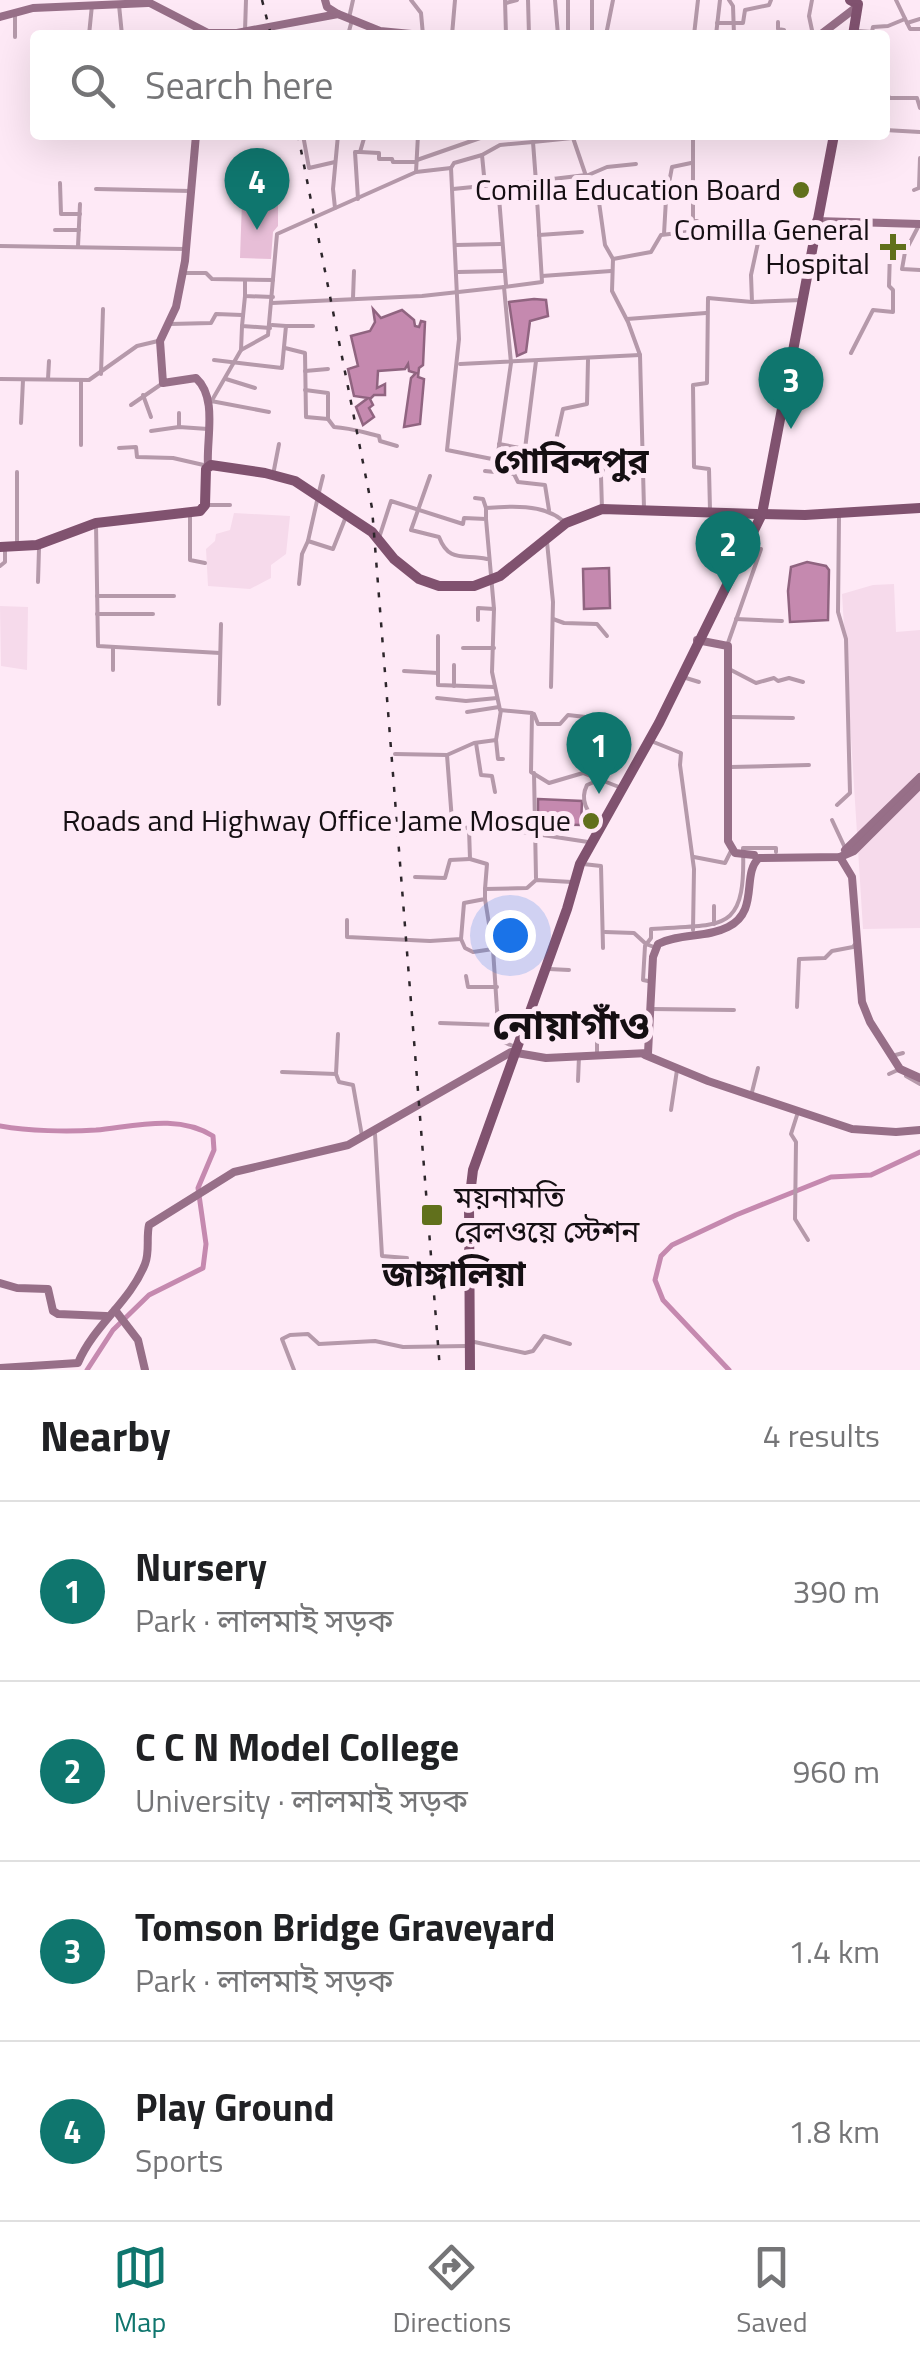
<!DOCTYPE html>
<html lang="en">
<head>
<meta charset="utf-8">
<style>
  body { margin:0; font-family:"Titillium Web","Noto Sans Bengali",sans-serif; background:#f6f6f6; color:#202124 }
  .you { position:absolute; left:510px; top:935px; width:35px; height:35px; margin:-25px; border:8px solid #fff; border-radius:50%; background:#1a73e8; box-shadow:0 0 0 15px #1a73e833 }
  .badge { display:grid; place-items:center; width:65px; height:65px; border-radius:50%; background:#0f766e; color:#fff; font-size:32px; font-weight:700 }
  .pin { position:absolute; translate:-50% -82px; filter:drop-shadow(0 2px 5px #0008) }
  .pin::after { content:''; position:absolute; top:52px; width:35px; height:30px; background:inherit; clip-path:polygon(0 0,100% 0,50% 100%) }
  .list { margin:0; padding:0; list-style:none }
  h2 { display:flex; justify-content:space-between; align-items:center; height:130px; margin:0; padding:0 40px; font-size:42px }
  h2 small { font-size:32px; font-weight:400; color:#757577 }
  .list li { display:grid; grid-template-columns:65px 1fr auto; gap:30px; align-items:center; box-sizing:border-box; height:180px; padding:0 40px; border-top:2px solid #e0e0e0 }
  .list b { display:block; font-size:38px; white-space:nowrap }
  .list p { margin:0; font-size:32px; white-space:nowrap; color:#757577 }
  .list em { font-size:32px; font-style:normal; color:#757577 }
  .icon { flex:none; width:55px; height:55px; fill:none; stroke:currentColor; stroke-width:2; stroke-linecap:round; stroke-linejoin:round }
  .map { position:relative; flex:none; width:920px; height:1370px; overflow:hidden }
  .search { position:absolute; background:#fff; box-shadow:0 10px 40px #0002; left:30px; right:30px; top:30px; height:110px; display:flex; align-items:center; gap:25px; box-sizing:border-box; padding:0 35px; border-radius:10px; color:#757577; font-size:38px }
  .sheet { height:850px; background:#fff }
  nav { display:flex; justify-content:space-around; align-items:center; box-sizing:border-box; height:140px; border-top:2px solid #e0e0e0; background:#fff; font-size:28px; color:#757577 }
  nav a { display:grid; justify-items:center; gap:5px }
  nav .on { color:#0f766e }
  .map>svg:first-child { display:block }
  .built { fill:#f6daeb }
  .green { fill:#e7bed7 }
  .water { fill:#c589af; stroke:#906480; stroke-width:2.5 }
  .lines { fill:none; stroke-linecap:round; stroke-linejoin:round }
  .canal { stroke:#c589af; stroke-width:5 }
  .street { stroke:#b599aa; stroke-width:4 }
  .secondary { stroke:#976f88; stroke-width:8 }
  .primary { stroke:#80526f; stroke-width:10 }
  .rail { stroke:#2d262b; stroke-width:2.5; stroke-dasharray:5 10; stroke-linecap:butt }
  .poi-dot { fill:#61701c; stroke:#fee9f6; stroke-width:4 }
  .labels { text-anchor:middle; stroke-width:10; stroke-linejoin:round; paint-order:stroke }
  .poi-label { font-size:30px; fill:#150f13; stroke:#fee9f6; text-anchor:end }
  .quarter-label { font-size:35px; font-weight:bold; fill:#150f13; stroke:#fee9f6 }
  .district-label { font-size:40px; font-weight:bold; fill:#150f13; stroke:#fee9f6 }
</style>
</head>
<body>
<div class="map">
<svg width="920" height="1370" viewBox="0 0 920 1370">
  <rect width="100%" height="100%" fill="#fee9f6"/>
  <g class="built">
    <path d="M234 513 290 516 286 554 271 565V578L250 589 208 586 206 549 215 541 216 534 230 530Z"/>
    <path d="M894 584 896 632 920 630V928L863 929 842 594 873 585Z"/>
    <path d="M0 606 28 607 27 670 1 666Z"/>
  </g>
  <path class="green" d="M242 201 278 202V226L273 232 271 259 240 258Z"/>
  <g class="water">
    <path d="M534 299 546 300 548 316 530 321 526 352 517 356 509 302Z"/>
    <path d="M373 309 381 318 402 310 414 320 415 326 419 327 421 321 425 322 423 365 419 368 418 377 424 379 420 424 404 427 411 378 416 373 409 371 408 364 405 369 378 371 377 388 385 384V395H374L370 399 373 405 369 408 374 417 363 425 356 407 368 398 354 396 348 369 358 366 351 336 370 331 375 322Z"/>
    <path d="M807 562 826 566 829 570 828 620 790 622 788 591 791 567Z"/>
    <path d="M609 568 610 608 584 609 583 569Z"/>
    <path d="M538 799 582 801 581 825 538 824Z"/>
  </g>
  <g class="lines">
    <g class="canal">
      <path d="M0 1126C29 1131 67 1132 96 1130 136 1126 178 1114 213 1136L214 1150 198 1188 206 1244 203 1268 149 1295 113 1330 87 1370"/>
      <path d="M729 1370 663 1300 655 1280 661 1256 672 1245 736 1215 831 1177 871 1175 920 1152"/>
    </g>
    <g class="street">
      <path d="M411 0 421 13 423 35"/>
      <path d="M505 0 506 35"/>
      <path d="M528 0 529 35"/>
      <path d="M555 0 558 35"/>
      <path d="M568 0V35"/>
      <path d="M729 0 733 6 734 35"/>
      <path d="M812 0 809 16 813 35"/>
      <path d="M896 0 910 29H920"/>
      <path d="M506 3 517 0"/>
      <path d="M119 5 122 35"/>
      <path d="M15 13V37"/>
      <path d="M349 18 353 0"/>
      <path d="M778 22V29L784 30 785 35"/>
      <path d="M717 23H743L745 10 769 5 771 0"/>
      <path d="M907 23 920 19"/>
      <path d="M245 31 246 0"/>
      <path d="M858 31 872 32 873 27 888 26 905 19"/>
      <path d="M89 35 92 5"/>
      <path d="M348 35 352 20"/>
      <path d="M452 35 455 0"/>
      <path d="M592 35V0"/>
      <path d="M606 35 613 0"/>
      <path d="M694 35 698 0"/>
      <path d="M716 35 720 0"/>
      <path d="M885 85 889 98H917L920 108"/>
      <path d="M885 130 920 132"/>
      <path d="M303 135 309 168 335 162"/>
      <path d="M572 135 586 176 598 195 605 245 613 259 612 291 628 322 640 355 644 509"/>
      <path d="M693 135V221H697V231"/>
      <path d="M533 142 572 138"/>
      <path d="M360 152 379 153V159H392L393 162H416"/>
      <path d="M482 155 485 186 536 182 542 282 504 287 511 363 497 460 447 450 459 339 451 168 454 163Z"/>
      <path d="M482 155 500 145 533 142 536 182"/>
      <path d="M417 160 483 137"/>
      <path d="M416 172 451 168"/>
      <path d="M586 176 607 167 636 164"/>
      <path d="M536 181 586 175"/>
      <path d="M60 183 61 214H80"/>
      <path d="M498 185 506 285"/>
      <path d="M96 189 191 191"/>
      <path d="M453 189 483 186"/>
      <path d="M914 190 919 188 920 158"/>
      <path d="M358 199 355 152H360L365 135"/>
      <path d="M335 208 333 189 338 135"/>
      <path d="M55 230H79"/>
      <path d="M664 234 666 199 672 167 691 163"/>
      <path d="M539 235 582 232"/>
      <path d="M456 245 501 244"/>
      <path d="M0 246 185 249"/>
      <path d="M78 246 80 204"/>
      <path d="M905 252 902 269 920 270"/>
      <path d="M613 259 651 252 661 235 696 231H747L764 239 780 225H815"/>
      <path d="M458 272 503 271"/>
      <path d="M183 273H206L212 279 273 280"/>
      <path d="M542 276 611 271"/>
      <path d="M245 281V296L273 297"/>
      <path d="M245 296 242 326 270 328"/>
      <path d="M353 298 354 271"/>
      <path d="M752 302 751 275 759 238"/>
      <path d="M272 303 422 296 504 287"/>
      <path d="M627 319 706 313"/>
      <path d="M170 324 211 323 216 314 242 315"/>
      <path d="M286 326H313"/>
      <path d="M285 348 305 353 306 417 328 419 334 427C351 428 362 432 379 436L380 441 397 446"/>
      <path d="M241 350 242 326"/>
      <path d="M851 353 873 310 893 312V290L889 286 890 251 905 252 918 227"/>
      <path d="M214 360 282 368 286 326 272 325"/>
      <path d="M460 364 640 355"/>
      <path d="M305 371 328 369"/>
      <path d="M101 374 103 309"/>
      <path d="M0 379 89 380 137 346 158 341"/>
      <path d="M48 379 49 361"/>
      <path d="M226 379 255 388"/>
      <path d="M305 390 328 393V419"/>
      <path d="M143 395 151 417"/>
      <path d="M211 401 269 412"/>
      <path d="M211 402 241 350 268 335 277 234 416 172 418 135"/>
      <path d="M131 405 163 383"/>
      <path d="M179 413V427"/>
      <path d="M21 423 23 380"/>
      <path d="M151 431 179 427 208 429"/>
      <path d="M499 444 525 449 536 361"/>
      <path d="M81 445V381"/>
      <path d="M119 448 136 447 137 457 173 458 208 466"/>
      <path d="M580 455 554 449 563 409 587 404 588 360"/>
      <path d="M485 471 514 474 518 482 545 485 549 510"/>
      <path d="M273 475 279 444"/>
      <path d="M430 476 411 530 439 537C449 563 463 554 487 559"/>
      <path d="M319 492 323 476"/>
      <path d="M475 498 483 499 486 508"/>
      <path d="M317 501 308 541 333 549 345 519"/>
      <path d="M209 505H230"/>
      <path d="M602 509 601 476 607 456 642 458"/>
      <path d="M710 510 709 469 694 467 693 385 707 383 708 298 752 302 802 300"/>
      <path d="M190 513V560L205 563"/>
      <path d="M486 518V508C510 506 543 504 562 520"/>
      <path d="M96 524 98 646 220 653"/>
      <path d="M379 538 391 501 463 524 464 518 486 519 494 609 492 672 500 710 532 713 531 772 549 783 583 773 619 787"/>
      <path d="M547 542 553 602 551 687"/>
      <path d="M17 543V472"/>
      <path d="M0 566 5 562V547"/>
      <path d="M38 582 39 549"/>
      <path d="M299 584 302 554 308 541"/>
      <path d="M97 596H174"/>
      <path d="M97 614H153"/>
      <path d="M553 619 564 623 597 624 607 636"/>
      <path d="M736 619 782 621"/>
      <path d="M478 620V608L494 609"/>
      <path d="M438 636V685L494 687"/>
      <path d="M728 643 761 549"/>
      <path d="M463 648H494"/>
      <path d="M113 670V648"/>
      <path d="M731 670 756 683 774 678 778 681 789 678 803 682"/>
      <path d="M404 671 438 673"/>
      <path d="M686 678 699 682"/>
      <path d="M454 686V665"/>
      <path d="M437 698 466 701 497 698"/>
      <path d="M219 704 221 624"/>
      <path d="M467 712 499 707"/>
      <path d="M534 714 538 724H560L568 715 612 720 616 723V741H625"/>
      <path d="M731 717 793 718"/>
      <path d="M496 740 498 759H503"/>
      <path d="M651 741 681 753 680 765 694 869 693 930"/>
      <path d="M476 743 481 775 492 776 495 792"/>
      <path d="M395 754 447 755 474 743 496 740 501 710"/>
      <path d="M447 755 452 821 469 829 470 859 487 864 485 889"/>
      <path d="M731 767 809 765"/>
      <path d="M534 773 536 878"/>
      <path d="M837 805 850 793 846 639 838 612 839 516"/>
      <path d="M599 820C586 814 580 799 587 785L599 780"/>
      <path d="M832 820 846 850"/>
      <path d="M523 832 588 842"/>
      <path d="M694 857 725 863 731 851"/>
      <path d="M583 864 601 866 603 948"/>
      <path d="M415 877 445 878 450 860 470 859"/>
      <path d="M485 899 493 949"/>
      <path d="M714 906V924"/>
      <path d="M347 920V937L430 941 461 939 464 903 485 899V889L527 888 536 880 572 882"/>
      <path d="M605 932 634 933 646 944 654 947"/>
      <path d="M461 939 465 948 473 952 493 949 499 1040 513 1046"/>
      <path d="M549 969 569 970"/>
      <path d="M466 976 468 987H497"/>
      <path d="M648 981 643 980 645 946 651 938V929C724 924 746 934 743 848H776V852"/>
      <path d="M797 1007 799 959 825 958 832 951 853 947 856 943"/>
      <path d="M651 1009 734 1010"/>
      <path d="M497 1012 525 1021"/>
      <path d="M440 1023 498 1025"/>
      <path d="M597 1024V1053"/>
      <path d="M892 1056 903 1053"/>
      <path d="M282 1072 336 1074 339 1082 353 1085 362 1136"/>
      <path d="M336 1074 338 1034"/>
      <path d="M889 1074 900 1069"/>
      <path d="M906 1076 920 1084"/>
      <path d="M578 1081 579 1056"/>
      <path d="M751 1096 758 1068"/>
      <path d="M671 1110 677 1070"/>
      <path d="M798 1112 791 1134 796 1142 795 1219 808 1240"/>
      <path d="M375 1134 382 1256 407 1258"/>
      <path d="M470 1341 525 1353 533 1351 544 1336 570 1344"/>
      <path d="M294 1370 282 1339 290 1335 308 1334 319 1344 375 1341 403 1347 467 1346"/>
    </g>
    <g class="secondary">
      <path d="M144 0 208 33H237L338 14 380 31 422 35"/>
      <path d="M325 0 327 7 338 14"/>
      <path d="M0 17 33 8 148 3"/>
      <path d="M820 35 854 9"/>
      <path d="M196 135 185 261 176 307 160 341 163 383 196 378C218 398 206 439 208 466"/>
      <path d="M816 221 920 224"/>
      <path d="M697 640 728 646V841L735 853 754 855"/>
      <path d="M845 850 920 777"/>
      <path d="M840 857 852 877 862 1002 870 1022 900 1069 920 1078"/>
      <path d="M645 1055 708 1081 852 1129 896 1132 920 1130"/>
      <path d="M0 1283 17 1288 48 1289 53 1311 58 1314 106 1316"/>
      <path d="M115 1310 138 1340 145 1370"/>
      <path d="M0 1368 78 1363C94 1325 130 1302 145 1264 150 1252 146 1238 149 1225L234 1172 348 1145 511 1052 546 1058 648 1053 653 957 658 944C680 933 707 938 728 927 760 911 741 874 759 858L840 857 854 851 920 785"/>
    </g>
    <g class="primary">
      <path d="M850 0 858 4 853 35"/>
      <path d="M762 514 805 515 920 508"/>
      <path d="M0 547 37 545 96 523 200 511 205 505 206 469 211 465 265 473 295 481 372 532 394 559 419 579 439 586H474L500 576 566 523 602 509 757 514"/>
      <path d="M470 1370 469 1203 473 1170 567 909 580 864 659 723 762 514 834 135"/>
    </g>
    <g class="rail">
      <path d="M262 0 271 35"/>
      <path d="M298 135 372 508 440 1370"/>
    </g>
  </g>
  <g class="poi-dot">
    <circle cx="801" cy="190" r="10"/>
    <path d="M888 232h10v10h10v10h-10v10h-10v-10h-10v-10h10z"/>
    <circle cx="591" cy="821" r="10"/>
    <rect x="420" y="1203" width="24" height="24" rx="5"/>
  </g>
  <g class="labels">
    <g class="poi-label">
      <text x="781" y="200">Comilla Education Board</text>
      <text x="870" y="240">Comilla General<tspan x="870" dy="34">Hospital</tspan></text>
      <text x="571" y="831">Roads and Highway Office Jame Mosque</text>
      <text x="454" y="1208" text-anchor="start">ময়নামতি<tspan x="454" dy="34">রেলওয়ে স্টেশন</tspan></text>
    </g>
    <g class="quarter-label">
      <text x="571" y="473">গোবিন্দপুর</text>
      <text x="454" y="1286">জাঙ্গালিয়া</text>
    </g>
    <g class="district-label">
      <text x="571" y="1039">নোয়াগাঁও</text>
    </g>
  </g>
</svg>
<div class="you"></div>
<div class="pin badge" style="left:599px;top:794px">1</div>
<div class="pin badge" style="left:728px;top:593px">2</div>
<div class="pin badge" style="left:791px;top:429px">3</div>
<div class="pin badge" style="left:257px;top:230px">4</div>
<div class="search"><svg class="icon" aria-label="search" viewBox="0 0 24 24"><circle cx="10" cy="10" r="6"/><path d="M15 15l6 6"/></svg>Search here</div>
</div>
<section class="sheet">
<h2>Nearby<small>4 results</small></h2>
<ul class="list">
<li><span class="badge">1</span><div><b>Nursery</b><p>Park · লালমাই সড়ক</p></div><em>390 m</em></li>
<li><span class="badge">2</span><div><b>C C N Model College</b><p>University · লালমাই সড়ক</p></div><em>960 m</em></li>
<li><span class="badge">3</span><div><b>Tomson Bridge Graveyard</b><p>Park · লালমাই সড়ক</p></div><em>1.4 km</em></li>
<li><span class="badge">4</span><div><b>Play Ground</b><p>Sports</p></div><em>1.8 km</em></li>
</ul>
</section>
<nav>
<a class="on"><svg class="icon" aria-label="map" viewBox="0 0 24 24"><path d="M3 6l6-2 6 2 6-2v14l-6 2-6-2-6 2zM9 4v14M15 6v14"/></svg>Map</a>
<a><svg class="icon" aria-label="directions" viewBox="0 0 24 24"><path d="M12 3l9 9-9 9-9-9zM9 14v-3h6M13 9l2 2-2 2"/></svg>Directions</a>
<a><svg class="icon" aria-label="saved" viewBox="0 0 24 24"><path d="M7 4h10v16l-5-4-5 4z"/></svg>Saved</a>
</nav>
</body>
</html>
